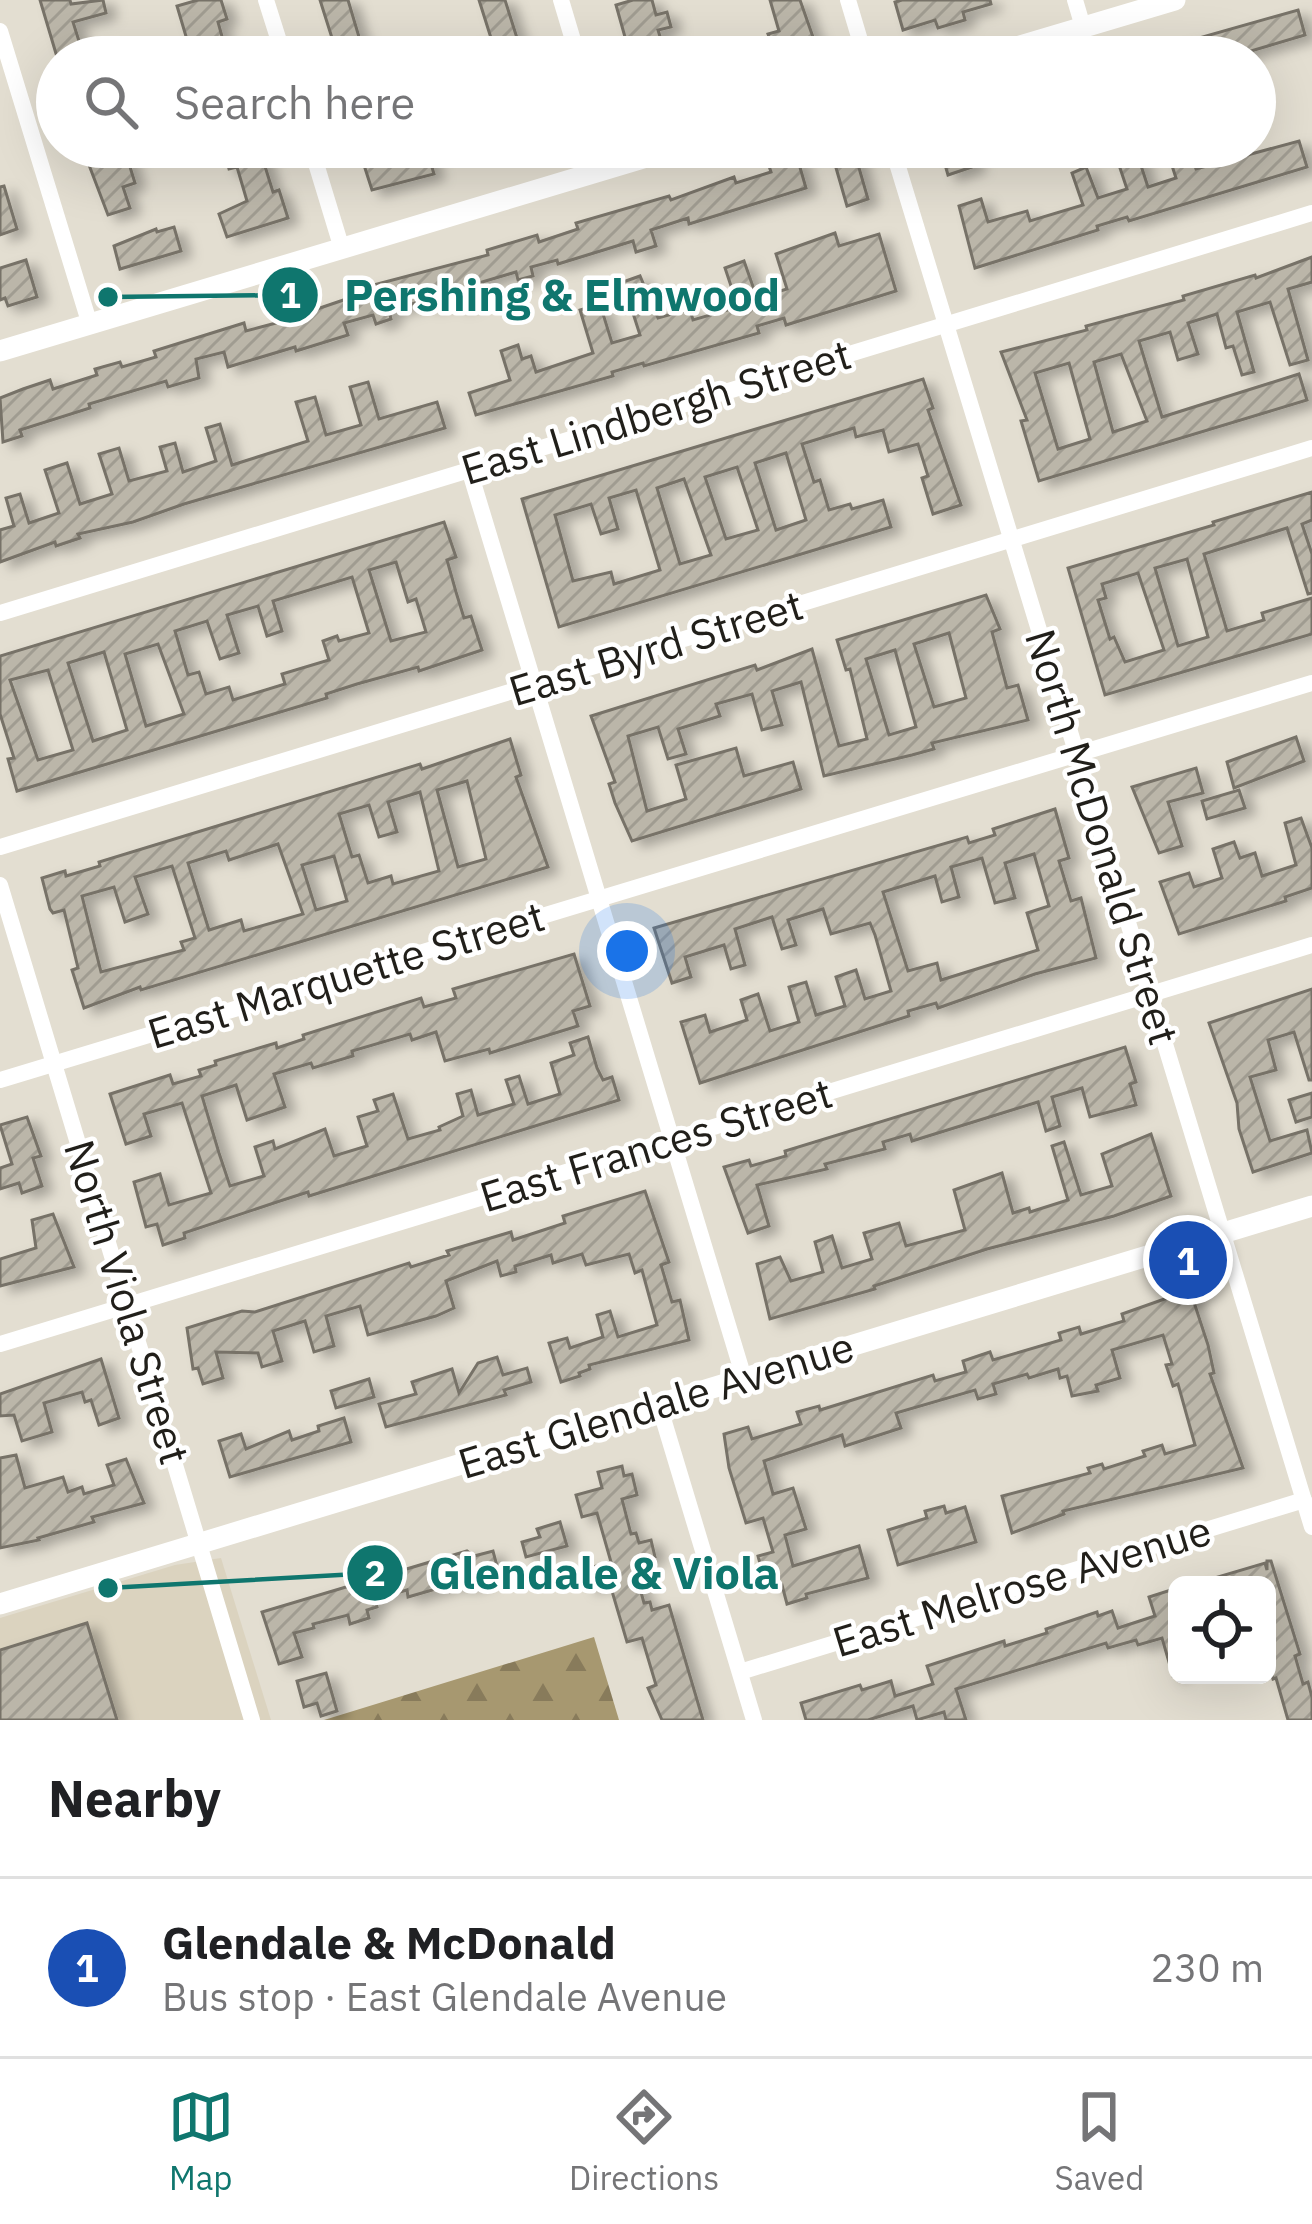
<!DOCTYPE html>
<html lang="en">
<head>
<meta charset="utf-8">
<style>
  body { margin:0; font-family:"IBM Plex Sans",sans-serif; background:#f6f6f6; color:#202124 }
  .controls { position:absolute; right:36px; bottom:36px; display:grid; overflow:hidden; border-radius:18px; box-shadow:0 12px 48px #0002 }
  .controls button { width:108px; height:108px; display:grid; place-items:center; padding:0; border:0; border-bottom:3px solid #e0e0e0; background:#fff; color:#202124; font:60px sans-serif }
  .you { position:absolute; left:627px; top:951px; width:42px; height:42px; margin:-30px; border:9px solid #fff; border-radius:50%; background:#1a73e8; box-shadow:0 0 0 18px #1a73e833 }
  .badge { display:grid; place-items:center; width:78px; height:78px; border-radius:50%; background:#0f766e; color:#fff; font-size:39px; font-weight:700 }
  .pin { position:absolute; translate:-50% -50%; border:6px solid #fff; box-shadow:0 3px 12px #0006 }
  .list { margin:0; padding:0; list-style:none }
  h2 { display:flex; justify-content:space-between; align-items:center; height:156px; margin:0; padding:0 48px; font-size:51px }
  h2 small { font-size:39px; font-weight:400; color:#757577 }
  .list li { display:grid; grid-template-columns:78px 1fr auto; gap:36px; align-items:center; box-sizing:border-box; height:180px; padding:0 48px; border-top:3px solid #e0e0e0 }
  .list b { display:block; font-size:45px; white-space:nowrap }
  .list p { margin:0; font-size:39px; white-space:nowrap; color:#757577 }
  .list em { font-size:39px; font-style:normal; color:#757577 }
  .icon { flex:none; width:66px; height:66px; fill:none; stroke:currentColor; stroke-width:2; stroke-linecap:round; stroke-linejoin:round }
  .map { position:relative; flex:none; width:1312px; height:1720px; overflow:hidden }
  .search { position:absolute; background:#fff; box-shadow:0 12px 48px #0002; left:36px; right:36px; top:36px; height:132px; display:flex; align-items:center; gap:30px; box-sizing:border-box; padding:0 42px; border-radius:66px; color:#757577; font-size:45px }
  .sheet { height:336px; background:#fff }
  nav { display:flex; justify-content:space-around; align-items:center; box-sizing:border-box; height:168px; border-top:3px solid #e0e0e0; background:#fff; font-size:33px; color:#757577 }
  nav a { display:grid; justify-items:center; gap:6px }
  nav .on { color:#0f766e }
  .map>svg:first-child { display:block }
  .built { fill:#dbd3bf }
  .forest { fill:url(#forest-firs) }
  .building { fill:url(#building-hatch); stroke:#777267; stroke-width:3; fill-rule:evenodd; filter:url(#shadow) }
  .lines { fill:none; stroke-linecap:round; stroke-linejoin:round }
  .street { stroke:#fff; stroke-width:16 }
  .secondary { stroke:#fff; stroke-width:21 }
  .labels { text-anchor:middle; stroke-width:9; stroke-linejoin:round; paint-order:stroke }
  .street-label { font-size:42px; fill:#211f1a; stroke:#fff }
  .leader { fill:none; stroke:#0f766e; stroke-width:4.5 }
  .callout-dot { fill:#0f766e; stroke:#fff; stroke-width:4.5 }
  .mark-label { font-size:36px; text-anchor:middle; font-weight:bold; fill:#fff }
  .callout-label { font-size:45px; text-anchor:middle; font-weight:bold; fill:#0f766e; stroke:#fff; stroke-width:9; stroke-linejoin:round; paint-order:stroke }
</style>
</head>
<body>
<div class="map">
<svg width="1312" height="1720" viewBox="0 0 1312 1720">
  <defs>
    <pattern id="forest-firs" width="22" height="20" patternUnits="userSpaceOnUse" patternTransform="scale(3)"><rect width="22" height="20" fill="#a79870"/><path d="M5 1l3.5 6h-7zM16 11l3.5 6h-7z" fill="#887b5b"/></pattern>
    <pattern id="building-hatch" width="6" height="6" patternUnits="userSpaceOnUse" patternTransform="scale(3)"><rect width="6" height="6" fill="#bbb6a9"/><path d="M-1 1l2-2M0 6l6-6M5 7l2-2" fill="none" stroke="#a09c91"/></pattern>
    <filter id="shadow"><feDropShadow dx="10" dy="5.5" stdDeviation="6" flood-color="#0004"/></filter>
  </defs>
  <rect width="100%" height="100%" fill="#e3ded1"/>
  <path class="built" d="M221 1558 271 1720H0V1618L175 1565Z"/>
  <path class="forest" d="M594 1637 619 1720H324Z"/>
  <g class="building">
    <path d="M40 0H70L71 4 103 0 106 13 73 22 84 57H57Z"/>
    <path d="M198 0H221L227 19 218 22 223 40 190 50 177 6Z"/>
    <path d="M320 0H348L365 57H338Z"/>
    <path d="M479 0H505L523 57H441L440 54 491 38Z"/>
    <path d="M633 0H652L656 15 667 12 671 27 658 30 663 46 630 55 616 5Z"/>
    <path d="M770 0H800L820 57H734L733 53 771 42 768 34 779 31Z"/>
    <path d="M902 0H990L991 4 963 12 965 20 938 28 935 20 903 30 895 2Z"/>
    <path d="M1298 10 1305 35 1244 53 1245 57H1147L1146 53Z"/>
    <path d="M1299 141 1307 167 1129 221 1127 217 1097 226 1098 230 975 268 959 206 981 199 988 222 1027 211 1030 221 1083 205 1072 173 1086 167 1098 198 1127 189 1113 147H1135L1148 187 1176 178 1166 147H1189L1196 169Z"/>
    <path d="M233 147H259L273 192 279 190 288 218 227 237 219 214 247 201 237 167 229 169 224 150Z"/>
    <path d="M415 147H426L434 174 372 190 363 162Z"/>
    <path d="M830 147H853L868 199 847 206Z"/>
    <path d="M940 147H969L975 166 948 175Z"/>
    <path d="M126 154 135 183 123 187 130 208 108 215 89 165Z"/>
    <path d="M797 157 806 188 689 224 688 218 651 230 656 246 636 252 633 241 558 264 557 260 531 267 533 276 518 280 516 272 482 282 484 289 470 293 472 300 457 305 454 297 429 305 428 299 389 311 391 319 376 324 373 315 344 323 348 335 296 351 295 347 228 367 224 352 196 359 199 378 168 387 166 381 89 404 90 408 20 430 22 436 3 442 0 398 23 389 50 380 53 389 97 375 95 369 120 362 122 367 156 357 154 351 244 323 246 331 276 323 364 293 362 288 488 255 487 250 537 235 539 242 578 229 576 223 669 196 671 200 734 177 736 183 771 172 769 166Z"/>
    <path d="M4 186 17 229 0 235V187Z"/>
    <path d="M174 227 181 251 120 269 114 246 156 229 157 232Z"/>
    <path d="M835 233 839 246 879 234 896 291 786 325 784 318 757 326 759 333 644 366 643 363 612 372 613 376 476 415 469 393 510 380 501 351 518 345 522 359 531 356 536 372 593 353 580 310 600 304 612 343 640 335 623 282 640 276 658 318 690 309 693 320 738 307 725 268 744 261 757 298 787 289 776 254Z"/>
    <path d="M1312 257V282L1288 289 1308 360 1290 365 1270 302 1237 312 1254 372 1242 375 1233 346 1226 348 1217 314 1188 323 1198 354 1178 360 1170 332 1139 341 1162 417 1299 374 1307 400 1039 481 1021 421 1027 420 1001 352 1087 330 1086 326 1184 300 1183 296 1255 275 1256 278ZM1121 354 1147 421 1113 432 1094 362ZM1069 363 1090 439 1058 449 1035 373Z"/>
    <path d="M26 260 37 297 8 306 5 298 0 300V268Z"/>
    <path d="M923 379 933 408 928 410 961 505 933 514 922 478 928 476 918 444 889 452 883 430 856 437 854 428 802 444 814 482 820 480 829 510 850 504 852 509 883 500 891 527 559 627 522 499ZM786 453 806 520 776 530 755 463ZM737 467 758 530 726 539 705 477ZM684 479 711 555 680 564 657 488ZM636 490 660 570 614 584 611 572 573 581 555 515 591 504 601 534 618 529 609 498Z"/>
    <path d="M368 382 379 419 437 402 445 428 184 504 133 522 78 534 80 538 56 546 55 542 0 562V530L14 526 6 498 20 494 29 523 59 513 45 470 67 463 80 504 112 494 99 454 119 448 129 481 167 471 160 447 175 443 183 472 216 461 206 428 220 424 232 465 308 441 296 402 315 397 326 435 361 425 350 387Z"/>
    <path d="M1312 492V520L1302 524 1312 554V593L1308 594 1287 528 1204 554 1227 631 1264 620 1262 613 1312 598V634L1105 695 1068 568 1214 525 1213 522ZM1187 559 1208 637 1178 646 1155 568ZM1138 573 1164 650 1125 662 1114 637 1110 639 1098 600 1106 598 1102 584Z"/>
    <path d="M444 522 456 557 447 560 456 592 464 618 471 616 482 650 419 671 418 667 357 684 326 694 327 698 17 791 8 759 14 758 0 714V656ZM396 562 408 602 416 599 426 632 391 641 369 570ZM352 577 369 633 339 641 337 636 323 641 329 660 282 674 285 684 233 700 229 687 206 694 199 672 188 675 175 631 207 621 220 659 239 653 227 615 258 606 267 636 282 631 273 601ZM158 644 184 714 146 726 125 654ZM104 652 127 730 93 741 68 663ZM48 670 73 750 38 760 10 680Z"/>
    <path d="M986 595 1000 629 992 632 1007 688 1018 685 1028 720 932 743 934 749 912 755 824 776 801 682 772 691 782 725 762 730 752 694 716 704 720 716 678 729 686 754 668 759 658 727 628 736 647 811 686 799 676 765 736 748 744 776 793 762 801 789 632 841 615 803 609 784 615 782 591 716 755 665 757 670 812 649 839 746 867 739 850 669 846 670 837 640ZM949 633 966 698 934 707 914 644ZM895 650 916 727 889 735 866 659Z"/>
    <path d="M1296 737 1304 761 1234 788 1227 762Z"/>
    <path d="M510 739 521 775 516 777 548 867 141 990 140 987 84 1008 72 970 78 968 64 910 53 913 50 909 42 878 65 871 66 876 100 866 99 862 420 764 422 769ZM467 781 486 859 458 867 437 790ZM420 792 439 871 393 884 391 876 368 883 359 855 352 857 339 814 369 805 379 837 397 832 388 802ZM278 844 303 914 244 931 241 920 209 930 188 863 226 851 229 860ZM334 856 347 901 316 910 302 865ZM172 866 195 938 181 942 184 950 101 972 82 896 114 887 125 922 148 914 135 877Z"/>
    <path d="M1196 768 1203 793 1168 802 1182 846 1159 853 1132 787Z"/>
    <path d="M1239 790 1245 808 1207 819 1202 801Z"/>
    <path d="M1055 809 1069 858 1059 861 1071 901 1081 898 1096 958 1035 974 938 1008 936 1003 908 1011 909 1016 700 1083 681 1022 705 1015 710 1032 747 1020 741 1000 758 994 770 1031 799 1022 789 987 806 982 816 1015 845 1006 836 977 856 970 865 999 891 991 875 935 870 923 831 934 823 909 788 920 796 945 782 949 772 917 735 929 745 965 731 969 724 945 685 957 691 977 672 983 654 928 967 837 969 843 995 835 993 829ZM1034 854 1049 906 1027 913 1038 950 941 980 937 963 908 971 883 892 935 876 942 902 959 897 951 867 982 858 995 903 1015 898 1005 863Z"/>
    <path d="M1301 818 1312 848V888L1285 897 1286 901 1179 934 1160 882 1189 873 1194 887 1222 878 1213 849 1234 842 1240 858 1255 853 1262 876 1296 865 1285 823Z"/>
    <path d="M574 954 590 1006 573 1011 578 1026 490 1053 489 1049 445 1061 436 1032 412 1040 410 1034 352 1051 353 1056 313 1068 311 1063 274 1074 285 1107 247 1120 236 1085 202 1096 219 1153 230 1186 264 1176 255 1147 273 1141 275 1149 325 1129 334 1156 367 1146 358 1117 378 1111 374 1100 393 1094 408 1139 440 1130 439 1127 463 1116 457 1094 471 1090 478 1115 514 1104 506 1080 519 1076 528 1104 560 1094 551 1063 574 1055 570 1043 588 1037 597 1068 603 1080 612 1077 619 1100 309 1196 308 1192 280 1201 184 1233 185 1238 163 1245 157 1224 146 1227 134 1182 160 1174 169 1205 211 1193 182 1103 144 1114 151 1136 126 1144 110 1094 170 1075 173 1084 201 1076 199 1070 216 1065 215 1061 276 1043 277 1048 304 1039 303 1035 421 998 424 1007 456 998 453 989Z"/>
    <path d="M1312 989V1080H1309L1294 1032 1268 1040 1276 1070 1250 1077 1270 1141 1307 1130 1312 1153 1253 1172 1239 1129 1237 1103 1209 1023Z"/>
    <path d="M1125 1047 1136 1082 1130 1084 1136 1105 1090 1117 1082 1088 1052 1097 1060 1126 1046 1131 1038 1102 912 1141 910 1134 883 1142 885 1149 825 1164 827 1169 757 1185 769 1226 748 1233 724 1167 749 1160 751 1166 786 1156 785 1151Z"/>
    <path d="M1312 1093V1117L1296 1122 1289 1100Z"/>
    <path d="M27 1117 41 1156 33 1158 42 1186 22 1193 19 1183 0 1189V1168L12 1164 0 1125Z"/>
    <path d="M1151 1134 1171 1196 1114 1216 987 1249 874 1286 875 1289 770 1319 757 1264 780 1257 791 1281 823 1272 815 1242 832 1236 842 1268 872 1259 864 1233 882 1228 899 1223 906 1246 965 1230 954 1190 1002 1173 1013 1213 1029 1208 1030 1212 1068 1200 1052 1146 1064 1142 1081 1195 1112 1186 1102 1154Z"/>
    <path d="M645 1191 669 1262 661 1265 672 1302 680 1300 689 1340 589 1365 590 1369 579 1373 580 1376 561 1382 549 1343 567 1338 570 1348 603 1337 597 1315 610 1311 618 1337 657 1325 642 1270 635 1273 629 1254 586 1265 582 1254 553 1263 551 1255 515 1266 516 1272 501 1276 497 1261 446 1281 454 1308 436 1316 368 1335 360 1306 326 1316 334 1346 314 1352 305 1321 273 1331 282 1361 262 1367 258 1353 216 1352 223 1378 203 1384 198 1368 193 1369 187 1328 242 1311 255 1312 409 1263 411 1267 449 1255 447 1251 511 1232 513 1240 565 1223 563 1216Z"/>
    <path d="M53 1214 74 1267 0 1286V1259L36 1248 32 1220Z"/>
    <path d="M1190 1290 1208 1345 1214 1373 1210 1374 1243 1468 1063 1511 1064 1514 1012 1533 1002 1496 1090 1473 1088 1468 1102 1464 1104 1469 1145 1456 1143 1451 1162 1445 1165 1454 1195 1445 1178 1384 1173 1386 1166 1365 1172 1364 1163 1335 1112 1350 1120 1378 1096 1385 1098 1391 1072 1396 1067 1376 1060 1378 1058 1369 1029 1378 1027 1374 993 1384 996 1394 978 1399 975 1390 896 1413 901 1428 845 1446 842 1435 764 1461 773 1494 793 1488 806 1529 785 1535 793 1566 859 1546 868 1578 806 1594 807 1598 787 1604 782 1585 774 1587 772 1577 764 1579 758 1556 773 1552 763 1518 746 1523 729 1468 724 1434 748 1427 752 1439 801 1424 797 1412 819 1406 820 1410 933 1375 935 1381 966 1372 963 1361 990 1352 993 1360 1061 1340 1059 1333 1079 1327 1081 1334 1124 1321 1122 1314Z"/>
    <path d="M497 1357 503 1375 527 1368 531 1382 504 1390 506 1395 386 1427 379 1404 416 1394 412 1382 452 1369 459 1393 478 1363Z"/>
    <path d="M101 1359 119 1418 99 1425 91 1400 85 1402 82 1392 44 1403 52 1432 22 1441 14 1415 0 1416V1394Z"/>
    <path d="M369 1379 374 1397 336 1408 331 1391Z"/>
    <path d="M344 1418 351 1442 230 1477 219 1441 241 1434 246 1449 289 1431 292 1440 319 1431 318 1426Z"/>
    <path d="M16 1455 25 1488 63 1477 68 1492 82 1487 84 1494 114 1485 107 1465 126 1459 144 1503 92 1517 94 1522 38 1538 39 1540 0 1548V1458Z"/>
    <path d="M622 1466 624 1476 632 1474 637 1495 622 1499 631 1534 636 1533 639 1543 651 1540 655 1557 633 1563 644 1603 650 1602 652 1610 669 1605 703 1720H662L648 1688 656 1685 642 1638 627 1642 609 1581 587 1587 582 1570 611 1562 597 1513 582 1517 576 1495 602 1488 598 1472Z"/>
    <path d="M944 1506 946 1513 965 1507 976 1542 898 1565 888 1530 927 1518 925 1511Z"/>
    <path d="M560 1522 567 1546 526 1557 522 1542 540 1537 537 1529Z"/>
    <path d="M467 1551 474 1556 493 1551 497 1566 483 1570 485 1580 462 1586 460 1582 408 1597 407 1590 375 1599 377 1607 367 1610 369 1618 350 1624 348 1615 313 1624 314 1628 294 1633 302 1657 279 1664 262 1612Z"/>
    <path d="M1267 1561H1271L1300 1654 1295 1656 1303 1684 1308 1682 1312 1697V1720H1288L1276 1678 1273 1679 1267 1659V1585H1204V1581L1265 1563 1267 1570Z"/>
    <path d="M1177 1588V1675L1173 1676 1162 1638 1138 1645 1136 1640 1108 1648 1106 1643 956 1689 966 1720H946L944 1712 917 1720 913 1706 868 1720H806L801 1703 860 1685 862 1690 891 1681 895 1696 933 1684 927 1666 1004 1641 1005 1646 1047 1633 1046 1629 1097 1612 1098 1616 1112 1611 1118 1628 1155 1616 1149 1597Z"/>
    <path d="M87 1623 117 1720H0V1650Z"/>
    <path d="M326 1673 337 1711 321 1716 317 1703 304 1707 297 1681Z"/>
  </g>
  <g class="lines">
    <g class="street">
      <path d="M266 0 284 57"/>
      <path d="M561 0 578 57"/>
      <path d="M848 0 865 57"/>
      <path d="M1075 0 1083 27"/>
      <path d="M0 31 90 325"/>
      <path d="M311 147 342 249"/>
      <path d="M606 147 612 167"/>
      <path d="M892 147 1312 1527"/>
      <path d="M469 469 744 1378"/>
      <path d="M0 613 1312 213"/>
      <path d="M0 847 1312 448"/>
      <path d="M0 885 252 1720"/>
      <path d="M0 1080 1312 683"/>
      <path d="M0 1344 1312 945"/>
      <path d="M659 1405 754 1720"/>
      <path d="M740 1672 1304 1500"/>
    </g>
    <g class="secondary">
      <path d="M983 57 1175 0"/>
      <path d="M0 351 680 147"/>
      <path d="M0 1604 1312 1206"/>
    </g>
  </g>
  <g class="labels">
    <g class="street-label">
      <text transform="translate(656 412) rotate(-17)" y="15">East Lindbergh Street</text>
      <text transform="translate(656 648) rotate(-17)" y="15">East Byrd Street</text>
      <text transform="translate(1102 837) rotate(73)" y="15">North McDonald Street</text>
      <text transform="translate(346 975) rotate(-17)" y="15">East Marquette Street</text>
      <text transform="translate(656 1145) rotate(-17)" y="15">East Frances Street</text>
      <text transform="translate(127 1302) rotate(73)" y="15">North Viola Street</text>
      <text transform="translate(656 1405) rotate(-17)" y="15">East Glendale Avenue</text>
      <text transform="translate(1022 1586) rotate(-17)" y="15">East Melrose Avenue</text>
    </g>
  </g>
  <path class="leader" d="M108 297L290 295M108 1588L375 1573"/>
  <g class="callout-dot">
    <circle cx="108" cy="297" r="12"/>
    <circle cx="108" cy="1588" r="12"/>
    <circle cx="290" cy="295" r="30"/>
    <circle cx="375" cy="1573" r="30"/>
  </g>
  <g class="mark-label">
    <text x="290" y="308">1</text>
    <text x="375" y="1586">2</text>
  </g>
  <g class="callout-label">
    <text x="562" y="311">Pershing &amp; Elmwood</text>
    <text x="604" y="1589">Glendale &amp; Viola</text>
  </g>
</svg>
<div class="controls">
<button><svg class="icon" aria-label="locate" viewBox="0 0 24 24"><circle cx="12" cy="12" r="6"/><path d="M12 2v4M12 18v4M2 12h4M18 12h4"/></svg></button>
</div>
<div class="you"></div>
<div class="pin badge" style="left:1188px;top:1260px;background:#1a4fb4">1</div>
<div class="search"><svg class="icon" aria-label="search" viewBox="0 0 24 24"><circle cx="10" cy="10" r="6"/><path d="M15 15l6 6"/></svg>Search here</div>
</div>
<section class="sheet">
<h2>Nearby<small></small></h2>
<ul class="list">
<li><span class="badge" style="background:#1a4fb4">1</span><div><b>Glendale &amp; McDonald</b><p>Bus stop · East Glendale Avenue</p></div><em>230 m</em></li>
</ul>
</section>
<nav>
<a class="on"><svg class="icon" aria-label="map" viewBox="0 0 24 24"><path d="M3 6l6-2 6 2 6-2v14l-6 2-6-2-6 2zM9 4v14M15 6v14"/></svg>Map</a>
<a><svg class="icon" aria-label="directions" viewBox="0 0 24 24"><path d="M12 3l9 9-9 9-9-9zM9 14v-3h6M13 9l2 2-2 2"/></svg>Directions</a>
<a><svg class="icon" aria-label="saved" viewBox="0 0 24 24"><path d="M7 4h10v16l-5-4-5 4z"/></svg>Saved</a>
</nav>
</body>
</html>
